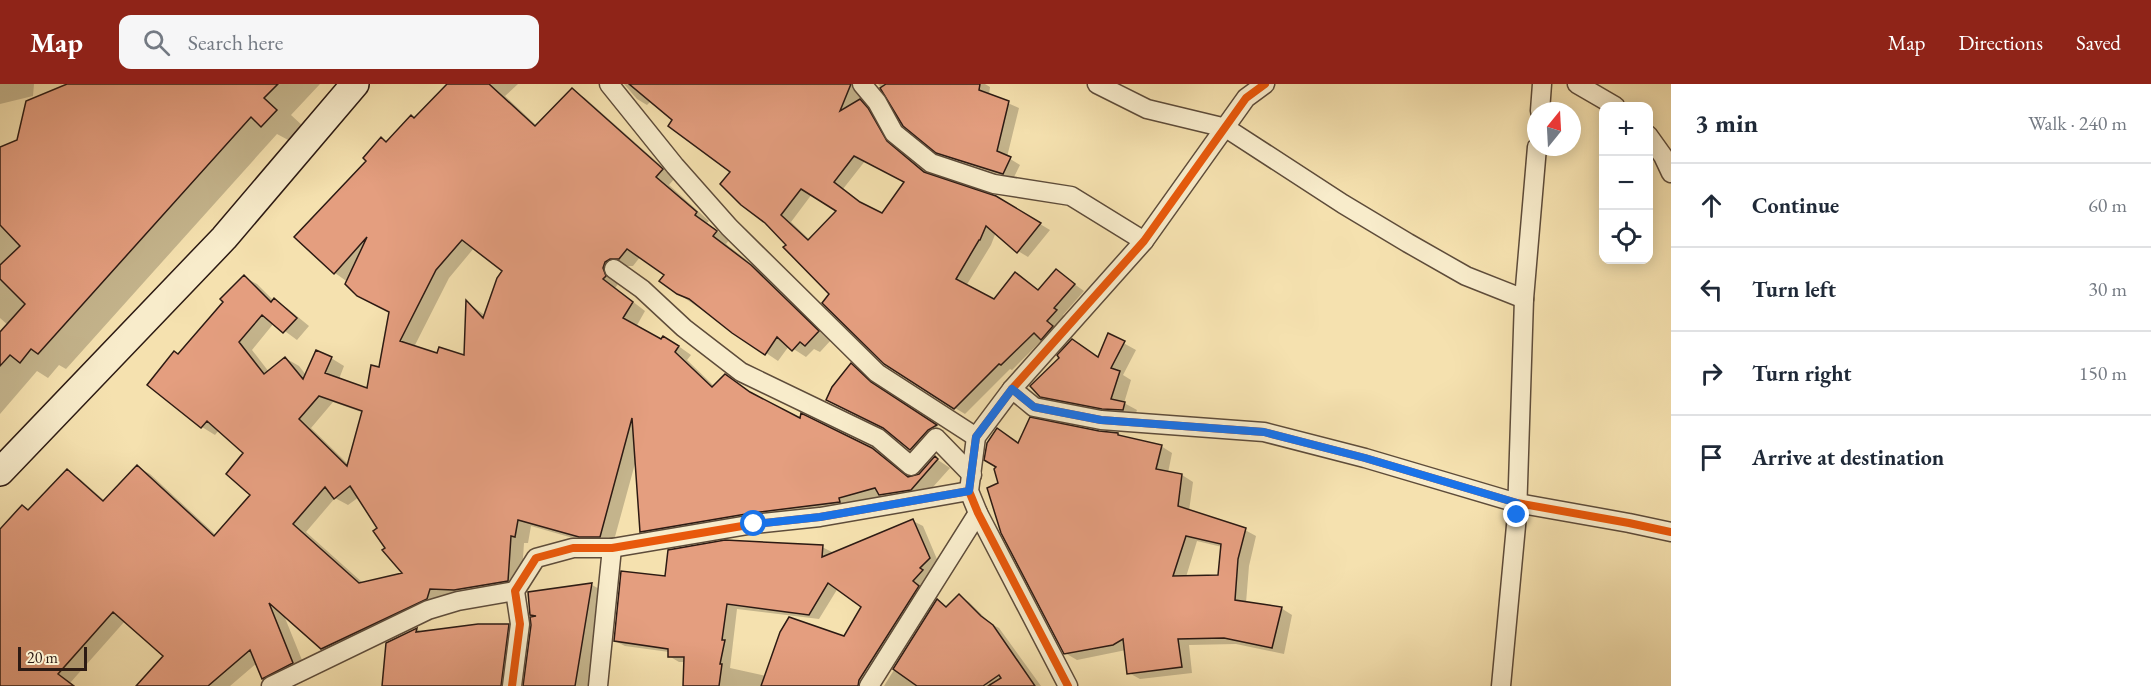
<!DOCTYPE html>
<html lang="en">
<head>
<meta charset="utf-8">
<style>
  body { margin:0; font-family:"EB Garamond",serif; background:#f6f6f7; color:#1f2937 }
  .controls { position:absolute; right:18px; top:18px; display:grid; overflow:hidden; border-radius:12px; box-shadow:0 3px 15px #0003 }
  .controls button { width:54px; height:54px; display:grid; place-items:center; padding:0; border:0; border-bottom:2px solid #e0e1e3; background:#fff; color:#1f2937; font:30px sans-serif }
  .compass { position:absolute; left:1527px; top:18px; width:54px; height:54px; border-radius:50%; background:#fff; box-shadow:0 3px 15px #0003; rotate:18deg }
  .scale { position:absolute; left:18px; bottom:15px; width:69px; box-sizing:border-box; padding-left:6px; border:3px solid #2c1a13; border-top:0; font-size:16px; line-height:21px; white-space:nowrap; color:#2c1a13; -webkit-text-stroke:4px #f8eccb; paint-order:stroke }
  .stop { position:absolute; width:18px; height:18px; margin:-14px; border:4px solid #1a73e8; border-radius:50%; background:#fff }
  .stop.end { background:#1a73e8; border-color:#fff; box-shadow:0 2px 6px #0008 }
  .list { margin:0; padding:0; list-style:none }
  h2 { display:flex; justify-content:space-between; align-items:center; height:78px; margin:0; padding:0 24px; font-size:26px }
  h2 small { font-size:20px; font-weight:400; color:#747a83 }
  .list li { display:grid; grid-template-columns:39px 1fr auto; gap:18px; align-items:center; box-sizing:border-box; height:84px; padding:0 24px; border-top:2px solid #e0e1e3 }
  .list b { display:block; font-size:22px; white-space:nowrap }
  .list em { font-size:20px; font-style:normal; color:#747a83 }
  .icon { flex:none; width:33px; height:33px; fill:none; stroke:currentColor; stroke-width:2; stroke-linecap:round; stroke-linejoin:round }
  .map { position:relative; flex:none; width:1671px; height:602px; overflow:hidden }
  header { display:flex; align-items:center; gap:36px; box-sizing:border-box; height:84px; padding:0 30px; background:#8f2418; color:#fff }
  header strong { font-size:28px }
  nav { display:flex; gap:33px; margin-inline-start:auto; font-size:21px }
  .search { width:420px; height:54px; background:#f6f6f7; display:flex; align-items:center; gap:15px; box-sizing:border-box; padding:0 21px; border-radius:12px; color:#747a83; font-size:22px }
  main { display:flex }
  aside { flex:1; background:#fff }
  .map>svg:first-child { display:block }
  .shadow { fill:#0003; fill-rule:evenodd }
  .building { fill:#e49e7f; stroke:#2c1a13; stroke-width:1.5; fill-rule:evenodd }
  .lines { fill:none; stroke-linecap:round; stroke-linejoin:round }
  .minor-casing { stroke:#5e4c3a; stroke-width:21 }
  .secondary-casing { stroke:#2c1a13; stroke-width:30 }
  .minor { stroke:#f8eccb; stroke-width:18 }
  .secondary { stroke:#f8eccb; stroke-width:27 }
  .cycleway-casing { stroke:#f8eccb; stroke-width:11 }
  .cycleway { stroke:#e8590c; stroke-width:8 }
  .route { stroke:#1a73e8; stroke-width:8 }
</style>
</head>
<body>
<header>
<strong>Map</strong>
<div class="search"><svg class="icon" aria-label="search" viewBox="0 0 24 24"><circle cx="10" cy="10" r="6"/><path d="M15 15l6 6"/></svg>Search here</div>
<nav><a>Map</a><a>Directions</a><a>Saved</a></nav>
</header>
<main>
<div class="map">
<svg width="1671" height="602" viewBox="0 0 1671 602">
  <rect width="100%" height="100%" fill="#f5e1af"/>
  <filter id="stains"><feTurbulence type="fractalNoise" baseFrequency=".00333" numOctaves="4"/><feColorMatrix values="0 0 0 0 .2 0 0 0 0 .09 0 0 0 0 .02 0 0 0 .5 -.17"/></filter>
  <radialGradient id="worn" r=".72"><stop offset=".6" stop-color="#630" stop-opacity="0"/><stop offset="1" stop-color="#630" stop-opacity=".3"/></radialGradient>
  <g class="shadow">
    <path d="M0 0H34L33 12 0 20Z"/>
    <path d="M67 0H320L291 31 304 43 290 57 277 50 66 285 59 281 48 294 37 287 0 330V250L8 241 0 234V64L18 57Z"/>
    <path d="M448 0H518L505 12 537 42 572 7 585 14 675 94 669 101 709 137 707 139 729 156 726 160 765 190 831 256 820 268 814 265 806 273 789 262 778 277 677 209 666 190 640 173 633 182H622L616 193 618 200 615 204 645 227 636 243 661 257 677 261 691 271 687 276 715 303 725 292 759 315 802 336 871 365 885 373 911 394 920 391 935 374 950 384 924 413 893 418 884 413 852 422 655 455 641 447 636 376 613 460H594L531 442 528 459H524L521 504 469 513 336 572 322 564 283 529 306 586 277 602 264 594 257 579 230 602H176L165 572 125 537 70 599 74 602H0V448L29 427 67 387 80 395 105 417 137 383 150 390 217 452 253 410 245 368 219 346 215 351 202 343 179 271 244 193 257 200 274 217 287 224 309 242 297 256 274 239 252 266 269 288 285 274 299 282 306 291 331 274 344 282 339 295 368 306 381 285 390 228 335 189 297 153 387 59 415 35ZM474 164 504 187 486 232 468 219 465 273 438 271 414 263 449 194ZM333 318 364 329 349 381 311 344ZM359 413 379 445 405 490 363 499 306 448 335 414 348 421Z"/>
    <path d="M624 0H863L878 32 897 65 929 91 995 113 1050 146 1028 173 1018 167 996 148 991 161 966 202 995 217 1025 196 1039 206 1056 187 1084 207 1063 231 1066 233 1052 260 1043 255 1012 286 1010 285 965 330 955 324 831 210 788 161 732 88 651 17 647 21 637 15ZM865 77 906 98 882 131 867 123 843 105ZM812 110 838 127 810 156 791 138Z"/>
    <path d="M878 0H985L990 3 989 11 1019 24 1007 73 1020 81 1013 95 949 74 937 68Z"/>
    <path d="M1109 251 1136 266 1123 291 1131 296 1124 319 1137 326 1135 332 1116 331 1054 319 1041 312 1099 274Z"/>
    <path d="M851 281 860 286 880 305 944 347 937 351 920 370 911 365Z"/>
    <path d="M1099 349 1118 350 1124 354 1161 362 1172 369 1168 389 1182 391 1193 398 1189 427 1245 446 1256 452 1249 482 1246 519 1281 524 1292 531 1284 570 1236 560 1189 561 1192 589 1140 595 1129 589 1126 566 1077 576 1065 569 1000 400 1019 360ZM1197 457 1222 463 1220 492 1186 493Z"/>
    <path d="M913 437 923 442 939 480 869 602H684L685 578H679L669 572V568L625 562 615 557 666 494 822 463 832 468V471ZM838 504 863 522 844 554 766 592 730 584 737 525 819 535Z"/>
    <path d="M592 501 605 508 589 602H525L538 533 531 530Z"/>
    <path d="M959 512 969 518 991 540 999 544 1041 602H988L989 598 987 602H884L937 517 948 523Z"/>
    <path d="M508 541 521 549 515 602H383L387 560 417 545 423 549Z"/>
  </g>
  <g class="building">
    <path d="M67 0H278L264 14 277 26 261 43 251 33 38 270 31 265 20 279 10 271 0 282V248L25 220 0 195V181L20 162 0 141V63L17 56 26 17Z"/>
    <path d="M447 0H489L535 42 572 4 663 85 656 93 697 128 695 131 717 147 713 152 751 181 819 247 805 262 800 258 792 267 777 253 765 271 732 249 689 215 677 210 659 197 664 191 627 165 619 175H610L605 178 603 184 606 192 603 195 633 218 623 234 661 255 663 252 679 262 675 268 712 303 725 290 750 308 800 334 801 329 872 364 908 393 919 390 935 372 938 375 911 406 879 411 875 404 839 414 840 418 752 429 640 448 632 334 600 453H579L518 436 515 453 511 452 508 497 454 506 430 505 427 515 321 565 269 519 293 579 262 595 250 566 208 602H136L163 572 113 528 58 590 74 602H0V445L22 421 28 426 67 385 103 417 137 381 214 452 250 411 226 390 243 369 207 337 201 344 147 301 174 267 178 270 223 218 220 215 244 191 271 218 274 214 297 234 283 249 262 231 239 258 264 290 285 273 303 295 316 266 332 273 325 289 367 304 371 281 379 283 389 228 357 212 345 200 367 153 334 190 294 153 366 77 363 74 381 53 386 58 411 31 414 34ZM462 156 502 187 497 194 483 234 466 216 464 271 439 263 437 269 400 257 436 186ZM319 312 362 327 347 382 299 335ZM350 402 377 444 373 447 385 464 382 466 402 489 359 499 293 440 325 403 334 415Z"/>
    <path d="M629 0H851L840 27 860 15 868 24 887 57 924 88 996 112 1041 139 1017 169 986 142 980 156H979L956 195 994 215 1015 188 1038 206 1056 185 1075 200 1054 224 1057 226 1047 237 1053 242 1041 256 1034 249 1001 281 999 280 954 325 884 280 822 219 829 210 783 163 786 161 765 139 741 121 720 100 730 88 668 42 672 36ZM854 72 904 98 882 129 860 118 834 98ZM801 105 836 127 808 156 781 131Z"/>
    <path d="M886 0H980L979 6 1009 17 997 67 1011 73 1003 90 936 69 903 42 880 4Z"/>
    <path d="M1108 249 1125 257 1111 284 1120 287 1111 315 1125 318 1123 326 1102 325 1040 313 1030 302 1059 274 1057 271 1072 255 1098 273Z"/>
    <path d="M851 279 871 298 937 341 928 346 910 366 883 344 826 316 832 303Z"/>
    <path d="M1030 333 1099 347 1118 349V351L1162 361 1156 385 1182 390 1178 422 1246 444 1238 475 1235 516 1282 523 1272 564 1224 554 1178 555 1182 583 1127 590 1123 555 1113 561 1064 570 1001 449 987 404 998 399 994 385 996 383 984 376 987 359 997 344 1018 359ZM1186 452 1221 460 1218 491 1173 492Z"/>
    <path d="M913 435 930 474 920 484 923 486 913 497 919 502 859 596 858 602H761L780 548 789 533 844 552 861 523 828 499 809 531 727 520 722 556H725L720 580H722L719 602H683L684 573H668V565L614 557 621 487 665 492 668 466 725 456 823 461 822 473Z"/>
    <path d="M592 499 575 602H523L531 541 530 533 536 532 530 531 528 508Z"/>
    <path d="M959 510 981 532 993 541 1035 602H988L1001 594 999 591 983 602H917L893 585 937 515 946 523Z"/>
    <path d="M478 540H509L501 602H382L386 559 417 544 416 548Z"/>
  </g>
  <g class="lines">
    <defs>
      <g id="minor">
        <path d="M609 0 675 82 729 143 877 289 976 353"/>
        <path d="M862 0 877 18 894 49 931 79 994 100 1071 112 1144 157"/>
        <path d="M1097 0 1147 25 1226 44 1343 120 1408 159 1466 192 1524 215"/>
        <path d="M1577 0 1615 22"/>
        <path d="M1540 27 1542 0"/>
        <path d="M1648 51 1663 72 1671 89"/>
        <path d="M614 185 642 205 684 244 741 288 878 354 911 382 936 354 972 391"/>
        <path d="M1012 305 1034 323 1101 336 1264 348 1365 374 1517 419 1629 439 1671 448"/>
        <path d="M271 602 428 526 458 517 515 507"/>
        <path d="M512 602 520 540 515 507 536 474 573 464H612L754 440 820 433 969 407"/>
        <path d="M598 602 612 464"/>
        <path d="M869 602 978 429"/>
        <path d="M1068 602 978 429 969 407 976 353 1012 305 1144 157 1246 14 1265 0"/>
        <path d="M1501 602 1517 431 1524 215 1537 63"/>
      </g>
      <path id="secondary" d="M0 388 224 154 355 0"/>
    </defs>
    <use href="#minor" class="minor-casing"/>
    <use href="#secondary" class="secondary-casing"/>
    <use href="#minor" class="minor"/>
    <use href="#secondary" class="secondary"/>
    <defs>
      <g id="cycleway">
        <path d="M1012 305 1034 323 1101 336 1264 348 1365 374 1517 419 1629 439 1671 448"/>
        <path d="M512 602 520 540 515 507 536 474 573 464H612L754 440 820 433 969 407"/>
        <path d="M1068 602 978 429 969 407 976 353 1012 305 1144 157 1246 14 1265 0"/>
      </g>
    </defs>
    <use href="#cycleway" class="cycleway-casing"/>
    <use href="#cycleway" class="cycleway"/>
  </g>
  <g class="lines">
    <path class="route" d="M754 440 820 433 969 407 976 353 1012 305 1034 323 1101 336 1264 348 1365 374 1517 419V431"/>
  </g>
  <rect width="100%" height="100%" filter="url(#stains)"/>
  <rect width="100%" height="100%" fill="url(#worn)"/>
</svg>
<div class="controls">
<button>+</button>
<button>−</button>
<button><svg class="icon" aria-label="locate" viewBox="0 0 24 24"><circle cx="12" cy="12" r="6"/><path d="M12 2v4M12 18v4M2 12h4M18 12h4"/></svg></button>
</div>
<svg class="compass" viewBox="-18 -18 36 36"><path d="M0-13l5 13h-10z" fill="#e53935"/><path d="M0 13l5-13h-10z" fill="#747a83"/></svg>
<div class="scale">20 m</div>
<div class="stop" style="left:754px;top:440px"></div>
<div class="stop end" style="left:1517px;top:431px"></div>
</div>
<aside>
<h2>3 min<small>Walk · 240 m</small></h2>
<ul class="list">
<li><svg class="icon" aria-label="ahead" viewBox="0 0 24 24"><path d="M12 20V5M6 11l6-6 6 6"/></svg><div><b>Continue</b></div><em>60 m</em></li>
<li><svg class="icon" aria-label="left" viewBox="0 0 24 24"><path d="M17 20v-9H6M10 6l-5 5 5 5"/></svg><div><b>Turn left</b></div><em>30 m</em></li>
<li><svg class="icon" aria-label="right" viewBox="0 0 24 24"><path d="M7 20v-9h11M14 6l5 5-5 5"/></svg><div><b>Turn right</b></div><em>150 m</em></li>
<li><svg class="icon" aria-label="arrive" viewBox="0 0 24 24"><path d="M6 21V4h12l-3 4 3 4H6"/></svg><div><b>Arrive at destination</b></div></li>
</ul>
</aside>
</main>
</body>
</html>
